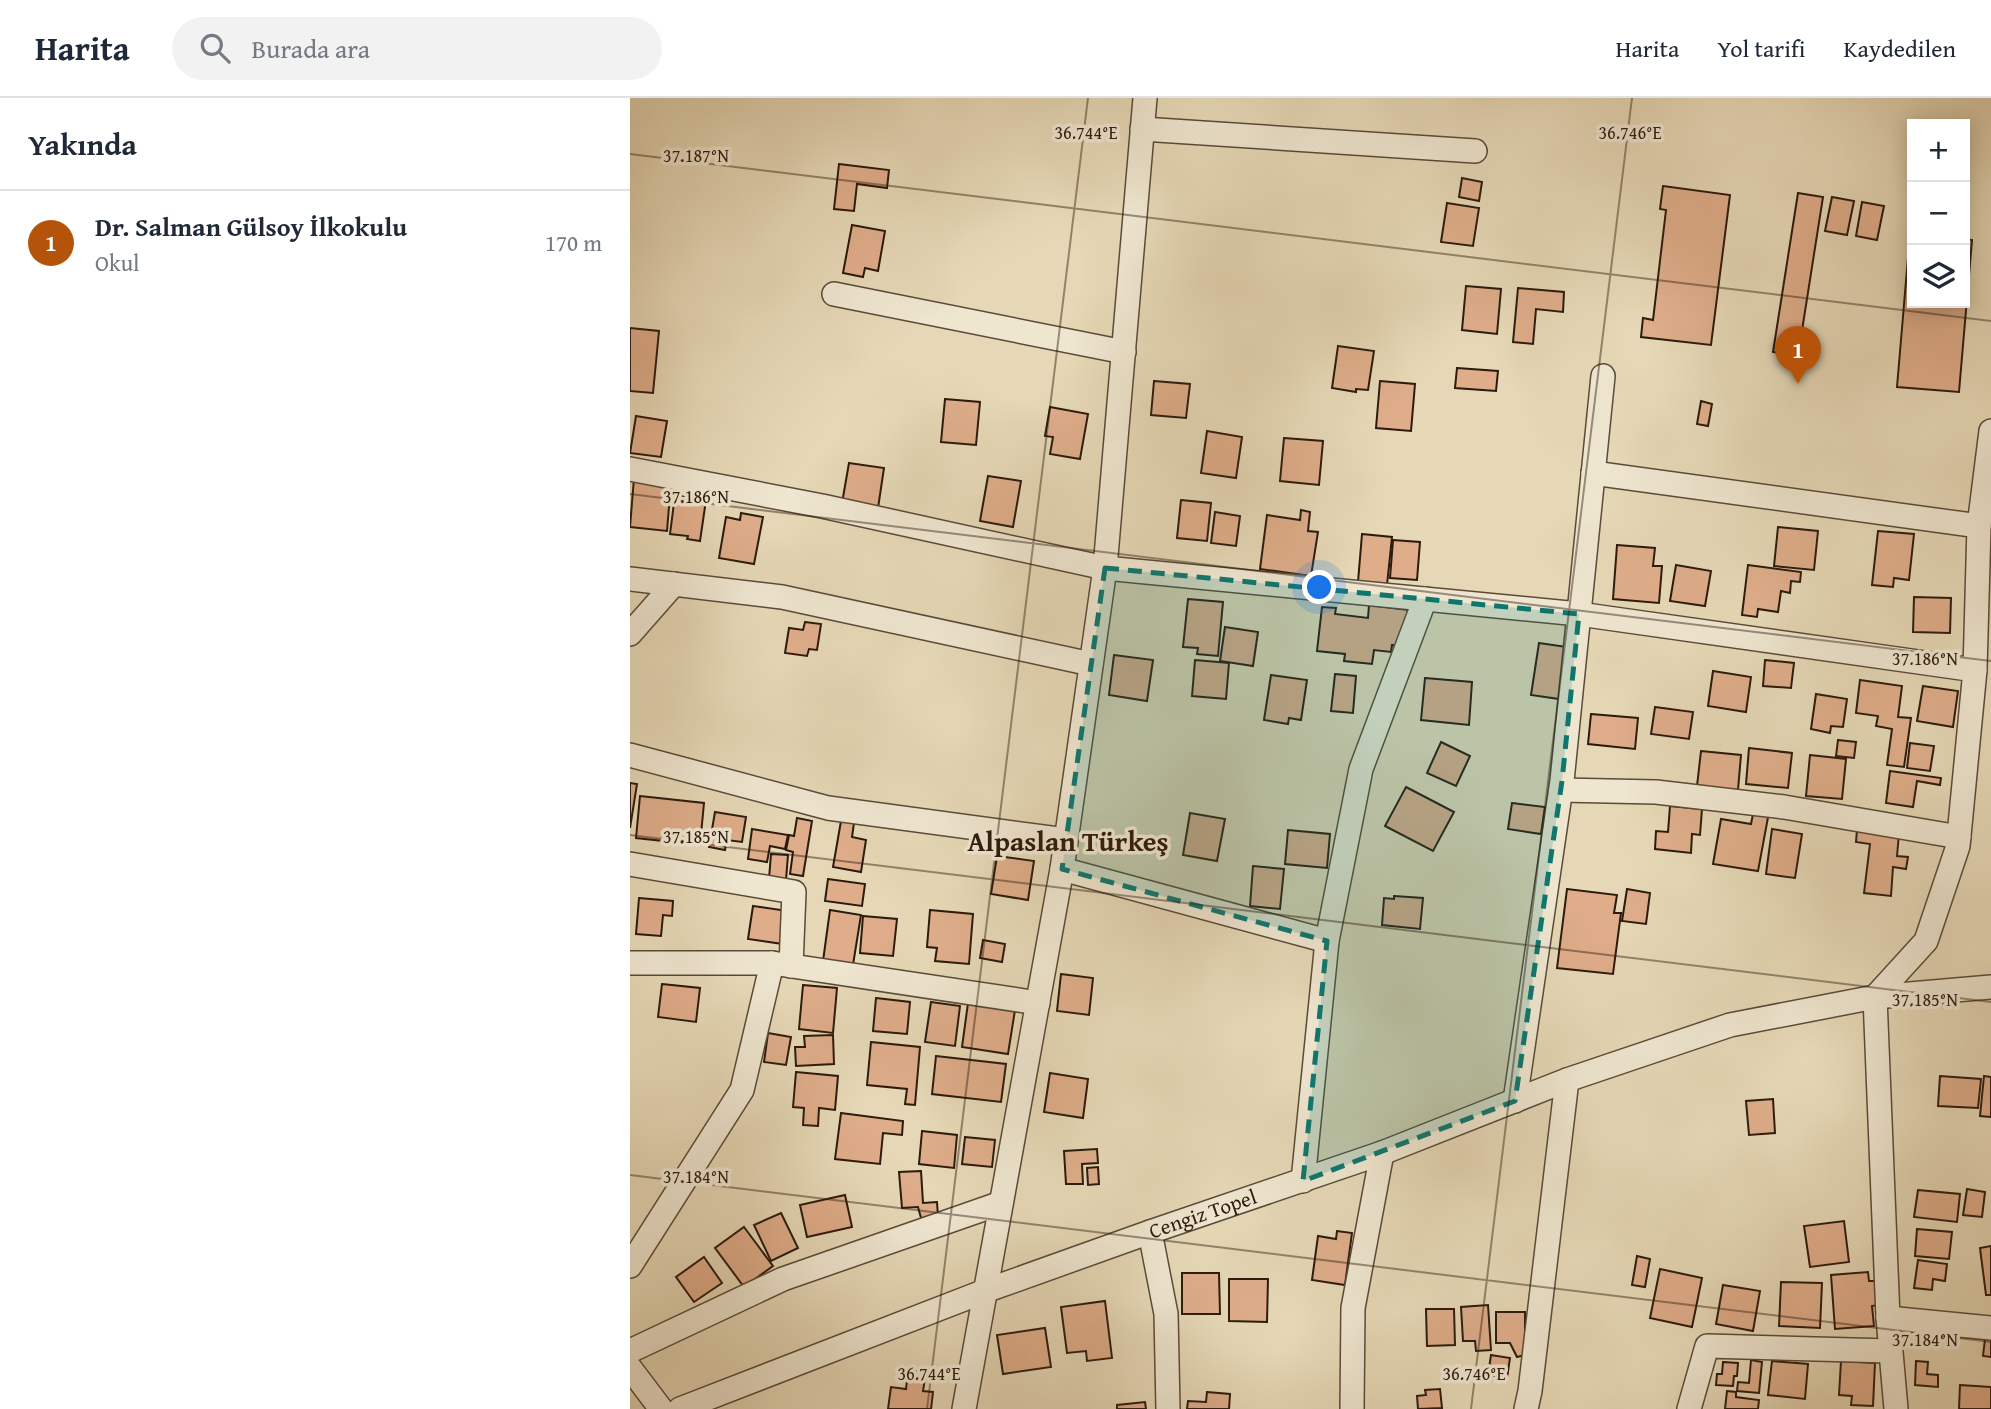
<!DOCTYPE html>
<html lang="tr">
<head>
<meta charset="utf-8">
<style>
  body { margin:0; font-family:"Gentium Book Plus",serif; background:#f2f2f3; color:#1f2937 }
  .controls { position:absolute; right:21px; top:21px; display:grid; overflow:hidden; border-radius:0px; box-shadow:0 4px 18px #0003 }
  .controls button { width:63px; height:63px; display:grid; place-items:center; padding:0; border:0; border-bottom:2px solid #e0e1e3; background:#fff; color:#1f2937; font:35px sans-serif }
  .you { position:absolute; left:690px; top:490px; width:24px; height:24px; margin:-18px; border:5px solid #fff; border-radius:50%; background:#1a73e8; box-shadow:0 0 0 10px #1a73e833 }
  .badge { display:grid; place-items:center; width:46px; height:46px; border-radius:50%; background:#b45309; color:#fff; font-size:23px; font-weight:700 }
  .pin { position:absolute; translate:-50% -58px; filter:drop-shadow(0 2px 4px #0008) }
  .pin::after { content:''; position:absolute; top:37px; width:24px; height:21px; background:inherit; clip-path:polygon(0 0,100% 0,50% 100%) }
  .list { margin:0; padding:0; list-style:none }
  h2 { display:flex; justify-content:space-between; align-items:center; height:91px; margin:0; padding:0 28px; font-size:30px }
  h2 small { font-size:23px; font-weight:400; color:#747a83 }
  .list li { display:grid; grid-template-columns:46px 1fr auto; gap:21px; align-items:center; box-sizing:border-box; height:105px; padding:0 28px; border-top:2px solid #e0e1e3 }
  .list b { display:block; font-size:26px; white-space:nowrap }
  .list p { margin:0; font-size:23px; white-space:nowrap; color:#747a83 }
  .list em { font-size:23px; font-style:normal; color:#747a83 }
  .icon { flex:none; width:38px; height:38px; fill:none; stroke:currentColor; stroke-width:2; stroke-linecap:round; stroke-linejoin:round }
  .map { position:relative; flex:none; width:1361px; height:1311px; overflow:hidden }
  header { display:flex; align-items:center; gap:42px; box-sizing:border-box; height:98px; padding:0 35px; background:#fff; border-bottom:2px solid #e0e1e3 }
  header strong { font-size:33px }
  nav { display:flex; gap:38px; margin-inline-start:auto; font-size:24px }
  .search { width:490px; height:63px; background:#f2f2f3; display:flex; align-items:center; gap:18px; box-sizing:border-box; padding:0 24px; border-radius:38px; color:#747a83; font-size:26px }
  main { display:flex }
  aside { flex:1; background:#fff }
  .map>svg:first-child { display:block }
  .building { fill:#dfad8a; stroke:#2c1a0d; stroke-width:2 }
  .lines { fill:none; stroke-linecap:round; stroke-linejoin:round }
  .minor-casing { stroke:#5a4a37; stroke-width:26 }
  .minor { stroke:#efe6d0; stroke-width:23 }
  .marked { fill:#0f766e; fill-opacity:0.2; stroke:#0f766e; stroke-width:5; stroke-dasharray:14 9; stroke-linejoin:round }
  .ticks { fill:none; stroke:#2c1a0d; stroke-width:2; stroke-opacity:0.45 }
  .labels { text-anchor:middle; stroke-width:7; stroke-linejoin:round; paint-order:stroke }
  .street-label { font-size:21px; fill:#2c1a0d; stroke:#efe6d0 }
  .district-label { font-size:28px; font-weight:bold; fill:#2c1a0d; stroke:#efe6d0 }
  .ticks-label { font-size:18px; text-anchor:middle; fill:#2c1a0d; stroke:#efe6d0; stroke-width:7; stroke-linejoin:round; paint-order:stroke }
</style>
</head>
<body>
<header>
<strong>Harita</strong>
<div class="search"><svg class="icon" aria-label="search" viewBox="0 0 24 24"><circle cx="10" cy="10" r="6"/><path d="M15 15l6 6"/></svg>Burada ara</div>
<nav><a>Harita</a><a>Yol tarifi</a><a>Kaydedilen</a></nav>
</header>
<main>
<aside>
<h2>Yakında<small></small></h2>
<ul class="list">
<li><span class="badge">1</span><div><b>Dr. Salman Gülsoy İlkokulu</b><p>Okul</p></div><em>170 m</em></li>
</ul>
</aside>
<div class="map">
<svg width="1361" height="1311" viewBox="0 0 1361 1311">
  <rect width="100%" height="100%" fill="#e6d8b6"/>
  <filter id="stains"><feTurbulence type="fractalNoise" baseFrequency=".00286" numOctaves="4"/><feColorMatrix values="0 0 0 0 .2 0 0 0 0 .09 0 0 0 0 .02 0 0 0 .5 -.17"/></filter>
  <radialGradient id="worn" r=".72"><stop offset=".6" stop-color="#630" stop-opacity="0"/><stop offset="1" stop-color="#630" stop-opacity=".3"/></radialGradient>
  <g class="building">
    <path d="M209 66 259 72 257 90 227 86 224 113 204 111Z"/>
    <path d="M832 80 852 84 849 103 829 99Z"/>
    <path d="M1033 88 1100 97 1081 247 1011 239 1013 220 1023 222 1036 112 1030 111Z"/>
    <path d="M1168 95 1193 99 1168 258 1143 254Z"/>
    <path d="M1202 99 1224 103 1217 137 1195 133Z"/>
    <path d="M1232 104 1254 108 1247 142 1226 138Z"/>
    <path d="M817 105 849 110 843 148 811 144Z"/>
    <path d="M222 127 255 133 248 173 235 170 233 179 213 175Z"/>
    <path d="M1280 136 1282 137V205H1335V141L1342 142 1329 294 1267 289Z"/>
    <path d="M836 188 871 191 867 236 832 232Z"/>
    <path d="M888 190 934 194 933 214 906 211 903 246 883 244Z"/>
    <path d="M0 230 29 233 23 295 0 293Z"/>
    <path d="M708 248 744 253 738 292 726 291V294L702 290Z"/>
    <path d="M827 270 868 273 866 293 825 290Z"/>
    <path d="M524 283 560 286 556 320 521 317Z"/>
    <path d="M750 283 785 286 781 333 746 330Z"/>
    <path d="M315 301 350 304 346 347 311 344Z"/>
    <path d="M1071 303 1082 306 1078 328 1067 326Z"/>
    <path d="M420 309 458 316 450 361 420 356 423 339 415 338Z"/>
    <path d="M6 318 37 323 31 359 0 355Z"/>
    <path d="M577 333 612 339 606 380 571 375Z"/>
    <path d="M654 340 693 343 689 387 650 383Z"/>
    <path d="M219 365 254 370 248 410 212 405Z"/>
    <path d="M358 378 391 383 383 429 350 423Z"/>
    <path d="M4 380 41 384 37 433 0 429Z"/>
    <path d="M45 397 76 402 70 443 57 441 58 438 40 436Z"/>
    <path d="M551 402 581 405 577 443 547 440Z"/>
    <path d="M671 412 680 414 678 433 688 434 681 478 630 471 637 417 670 422Z"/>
    <path d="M585 414 610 418 606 448 581 445Z"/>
    <path d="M111 415 133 419 124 466 89 460 96 419 110 422Z"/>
    <path d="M1148 429 1188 433 1184 472 1144 468Z"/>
    <path d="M1248 433 1284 436 1279 482 1264 480 1263 489 1242 487Z"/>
    <path d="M732 436 762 439 757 487 728 484Z"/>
    <path d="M763 442 790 444 787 482 760 480Z"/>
    <path d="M987 447 1025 450 1023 468H1032L1029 505 983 501Z"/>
    <path d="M1046 467 1081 473 1075 508 1040 503Z"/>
    <path d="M1118 467 1171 474 1170 484 1161 483 1160 495 1151 493 1148 514 1128 511 1127 519 1112 517Z"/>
    <path d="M1284 499 1321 500 1320 535 1283 534Z"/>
    <path d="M558 501 593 504 588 558 567 556 568 550 553 549Z"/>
    <path d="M739 507 779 512 775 549 762 547 761 554 744 552 742 566 714 563 715 556 687 553 692 509 706 510 705 516 738 520Z"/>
    <path d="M175 524 191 526 187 552 179 551 177 558 155 555 159 530 173 532Z"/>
    <path d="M595 529 628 534 623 568 590 563Z"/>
    <path d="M909 545 944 550 936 602 901 597Z"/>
    <path d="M484 557 523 562 517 603 479 597Z"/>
    <path d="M565 562 599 565 596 601 562 598Z"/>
    <path d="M1135 562 1164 565 1161 590 1133 588Z"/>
    <path d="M1083 573 1121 579 1116 614 1078 608Z"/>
    <path d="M705 576 726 578 723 615 701 613Z"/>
    <path d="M641 577 677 582 671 622 659 620 658 626 634 622Z"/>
    <path d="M795 580 842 584 839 627 791 622Z"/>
    <path d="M1230 582 1272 588 1268 619 1281 620 1274 669 1257 667 1262 631 1246 628 1248 618 1226 615Z"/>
    <path d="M1293 588 1328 593 1323 629 1287 623Z"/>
    <path d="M1186 596 1217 601 1213 629 1201 628 1200 635 1181 631Z"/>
    <path d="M1025 609 1063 614 1059 641 1021 636Z"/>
    <path d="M961 616 1008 620 1005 651 958 646Z"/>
    <path d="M1208 642 1226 644 1224 660 1206 658Z"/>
    <path d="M811 644 840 658 826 688 797 675Z"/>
    <path d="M1280 645 1304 648 1300 673 1277 670Z"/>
    <path d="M1119 650 1162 655 1158 690 1116 686Z"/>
    <path d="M1071 653 1111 657 1108 692 1067 688Z"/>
    <path d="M1180 657 1216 661 1212 701 1176 698Z"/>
    <path d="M1260 673 1311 680 1310 687 1287 683 1283 709 1256 705Z"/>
    <path d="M0 685 7 686 0 730Z"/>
    <path d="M776 689 824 714 803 753 755 728Z"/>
    <path d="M10 698 74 705 70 747 6 740Z"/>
    <path d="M882 705 915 709 911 736 878 731Z"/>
    <path d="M1040 708 1072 711 1070 737 1062 736 1061 755 1025 751 1026 733 1038 734Z"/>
    <path d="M1124 711 1139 714 1128 773 1083 766 1091 721 1121 726Z"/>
    <path d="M85 714 116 719 112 744 97 742 95 752 79 749Z"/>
    <path d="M560 715 595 721 587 763 553 757Z"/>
    <path d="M167 720 182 723 173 778 160 776 163 754 156 752 159 737 164 738Z"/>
    <path d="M211 723 224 725 222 739 236 742 231 774 203 769Z"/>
    <path d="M122 731 158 737 155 751 140 748 137 764 118 761Z"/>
    <path d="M1142 731 1172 736 1165 780 1136 776Z"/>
    <path d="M658 732 700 736 697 770 655 766Z"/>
    <path d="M1227 732 1269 736 1267 758 1278 759 1276 771 1263 769 1261 798 1234 795 1240 746 1226 744Z"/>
    <path d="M141 756 158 757 156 782 139 781Z"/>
    <path d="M367 758 404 763 398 802 361 796Z"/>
    <path d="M623 768 654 771 650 811 620 808Z"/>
    <path d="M198 781 235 786 232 808 195 803Z"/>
    <path d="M937 791 987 797 984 815H991L983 876 927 870Z"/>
    <path d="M997 791 1020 795 1016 826 992 823Z"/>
    <path d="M764 798 793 800 790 831 752 827 754 800 764 801Z"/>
    <path d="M9 800 43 803 42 818 33 817 31 838 6 836Z"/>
    <path d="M123 808 158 813 153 846 118 841Z"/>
    <path d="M200 812 231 817 223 867 193 863Z"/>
    <path d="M300 812 343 816 339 866 305 863 307 850 297 849Z"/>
    <path d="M233 818 267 821 263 858 230 855Z"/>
    <path d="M353 842 375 846 372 864 350 860Z"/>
    <path d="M431 876 463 880 459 917 427 913Z"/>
    <path d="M32 886 70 890 66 924 28 919Z"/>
    <path d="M173 887 207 890 203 935 169 931Z"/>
    <path d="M246 900 280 904 277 936 243 933Z"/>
    <path d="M301 904 330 908 325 948 295 944Z"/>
    <path d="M338 905 385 912 378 956 332 949Z"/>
    <path d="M138 935 161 939 156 967 134 964Z"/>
    <path d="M203 937 204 966 166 968 165 949H175L174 938Z"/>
    <path d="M241 944 290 949 285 1007 275 1006 277 991 237 987Z"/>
    <path d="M306 958 376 966 371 1004 302 996Z"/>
    <path d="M166 974 208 978 205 1012 189 1010 188 1028 173 1027 174 1010 163 1009Z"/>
    <path d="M420 975 458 981 453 1020 414 1014Z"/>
    <path d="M1310 978 1351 981 1348 1010 1308 1008Z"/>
    <path d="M1354 978 1361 979V1019L1350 1018Z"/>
    <path d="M1143 1001 1145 1035 1119 1037 1116 1003Z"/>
    <path d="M211 1015 273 1023 272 1037 253 1035 250 1066 205 1061Z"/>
    <path d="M292 1033 327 1037 324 1070 289 1066Z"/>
    <path d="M335 1039 365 1042 362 1069 332 1066Z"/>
    <path d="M467 1051 468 1065 452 1066 453 1086H436L434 1053Z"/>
    <path d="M468 1069 469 1086 458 1087 457 1070Z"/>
    <path d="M291 1073 293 1105 307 1104 308 1119 291 1120 288 1109 272 1110 269 1074Z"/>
    <path d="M1337 1091 1355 1094 1352 1119 1333 1117Z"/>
    <path d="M1288 1092 1330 1096 1327 1124 1284 1119Z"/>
    <path d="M215 1097 222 1129 177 1139 170 1107Z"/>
    <path d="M151 1115 168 1150 141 1163 124 1127Z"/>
    <path d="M1214 1123 1219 1164 1180 1169 1174 1128Z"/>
    <path d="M114 1129 143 1168 114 1189 85 1150Z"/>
    <path d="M1287 1131 1322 1134 1319 1161 1285 1158Z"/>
    <path d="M707 1133 722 1135 715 1187 682 1182 688 1138 706 1141Z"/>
    <path d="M1361 1148V1197H1356L1350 1150Z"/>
    <path d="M1007 1158 1020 1161 1015 1189 1002 1187Z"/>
    <path d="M74 1159 92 1185 64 1204 46 1179Z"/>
    <path d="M1288 1162 1317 1166 1315 1183 1303 1181 1302 1192 1284 1190Z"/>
    <path d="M1030 1171 1072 1180 1062 1229 1020 1220Z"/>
    <path d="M1238 1174 1239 1183H1246L1248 1207 1242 1208 1244 1228 1205 1231 1201 1177Z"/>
    <path d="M552 1175H589L590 1216H552Z"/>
    <path d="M599 1181H638L637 1224 599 1223Z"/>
    <path d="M1151 1184 1192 1185 1190 1230 1149 1228Z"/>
    <path d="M1093 1187 1130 1193 1123 1233 1086 1226Z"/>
    <path d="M475 1203 482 1260 457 1263 456 1253 437 1255 431 1209Z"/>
    <path d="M858 1207 861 1252 846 1253 845 1243H833L831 1209Z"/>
    <path d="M796 1211H824L825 1247 797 1248Z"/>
    <path d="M866 1214H895V1257L887 1259 880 1245H866Z"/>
    <path d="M415 1230 421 1269 373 1276 367 1237Z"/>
    <path d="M1355 1241H1361V1259L1353 1258Z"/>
    <path d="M861 1257 880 1260 877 1280 858 1277Z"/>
    <path d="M1121 1262 1132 1264 1129 1295 1107 1293 1108 1284 1119 1285Z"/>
    <path d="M1142 1263 1178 1266 1175 1301 1138 1297Z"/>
    <path d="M1211 1263 1245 1265 1243 1308 1221 1307 1222 1298 1209 1297Z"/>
    <path d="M1286 1263 1298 1264 1297 1276 1308 1277V1289L1285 1287Z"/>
    <path d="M1093 1264 1108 1265 1107 1278H1104L1103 1288 1086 1287 1087 1276H1092Z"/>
    <path d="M278 1272 296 1274 293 1293 303 1294 301 1311H258L261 1289 276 1291Z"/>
    <path d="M1330 1287 1361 1289V1311H1329Z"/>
    <path d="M810 1291 812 1310 788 1311 787 1298 796 1297 795 1292Z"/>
    <path d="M1097 1293 1106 1294V1299L1129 1302 1128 1311H1095Z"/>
    <path d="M577 1294 600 1296 599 1311H557L558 1303 576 1304Z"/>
    <path d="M515 1304 516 1311H487V1307Z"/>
  </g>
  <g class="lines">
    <defs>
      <g id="minor">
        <path d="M512 31 845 53"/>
        <path d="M204 196 494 254"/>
        <path d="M0 371 192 408 475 470 949 516 1345 572 1328 748 1296 843 1245 899 1258 1220 1266 1311"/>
        <path d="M963 375 1349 428 1345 572"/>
        <path d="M1349 428 1361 333"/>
        <path d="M0 481 152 499 461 566"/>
        <path d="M0 536 44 486"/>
        <path d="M0 657 198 710 436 742"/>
        <path d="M931 692 1026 694 1154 709 1329 739"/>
        <path d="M0 766 164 794 161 868"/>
        <path d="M432 771 697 843"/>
        <path d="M0 865H142L408 905"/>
        <path d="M885 1003 932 683 973 278"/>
        <path d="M673 1083 697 843 731 671 795 501"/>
        <path d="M520 1134 536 1216 538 1311"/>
        <path d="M0 1168 112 992 142 865"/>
        <path d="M1258 1220 1361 1230"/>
        <path d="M0 1253 153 1181 371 1105"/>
        <path d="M0 1270 31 1311"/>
        <path id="s1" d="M50 1311 355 1193 520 1134 752 1055 937 982 1100 927 1245 899 1361 889"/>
        <path d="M334 1311 432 771 475 470 515 0"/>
        <path d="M722 1311 723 1210 752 1055"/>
        <path d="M896 1311 900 1293 937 982"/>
        <path d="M1059 1311 1077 1248 1260 1253"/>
      </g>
    </defs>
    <use href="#minor" class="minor-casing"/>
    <use href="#minor" class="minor"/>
  </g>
  <path class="marked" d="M475 470 949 516 932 683 885 1003 673 1083 697 843 432 771Z"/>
  <path class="ticks" d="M0 56 1361 223M0 396 1361 563M0 737 1361 904M0 1077 1361 1244M297 1311 458 0M841 1311 1002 0"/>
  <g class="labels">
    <g class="street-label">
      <text dy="7" stroke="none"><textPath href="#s1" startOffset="558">Cengiz Topel</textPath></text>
    </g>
    <g class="district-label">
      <text x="438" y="753">Alpaslan Türkeş</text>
    </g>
  </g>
  <g class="ticks-label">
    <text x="456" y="41">36.744°E</text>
    <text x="1000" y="41">36.746°E</text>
    <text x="66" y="64">37.187°N</text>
    <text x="66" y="405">37.186°N</text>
    <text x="1295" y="567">37.186°N</text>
    <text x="66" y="745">37.185°N</text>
    <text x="1295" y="908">37.185°N</text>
    <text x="66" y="1085">37.184°N</text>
    <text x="1295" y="1248">37.184°N</text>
    <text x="299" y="1282">36.744°E</text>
    <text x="844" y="1282">36.746°E</text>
  </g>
  <rect width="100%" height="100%" filter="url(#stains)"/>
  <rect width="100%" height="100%" fill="url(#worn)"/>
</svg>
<div class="controls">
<button>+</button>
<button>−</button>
<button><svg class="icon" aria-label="layers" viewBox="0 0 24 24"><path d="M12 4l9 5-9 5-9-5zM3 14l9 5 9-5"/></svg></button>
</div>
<div class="you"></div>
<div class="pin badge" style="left:1168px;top:286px">1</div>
</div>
</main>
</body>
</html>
